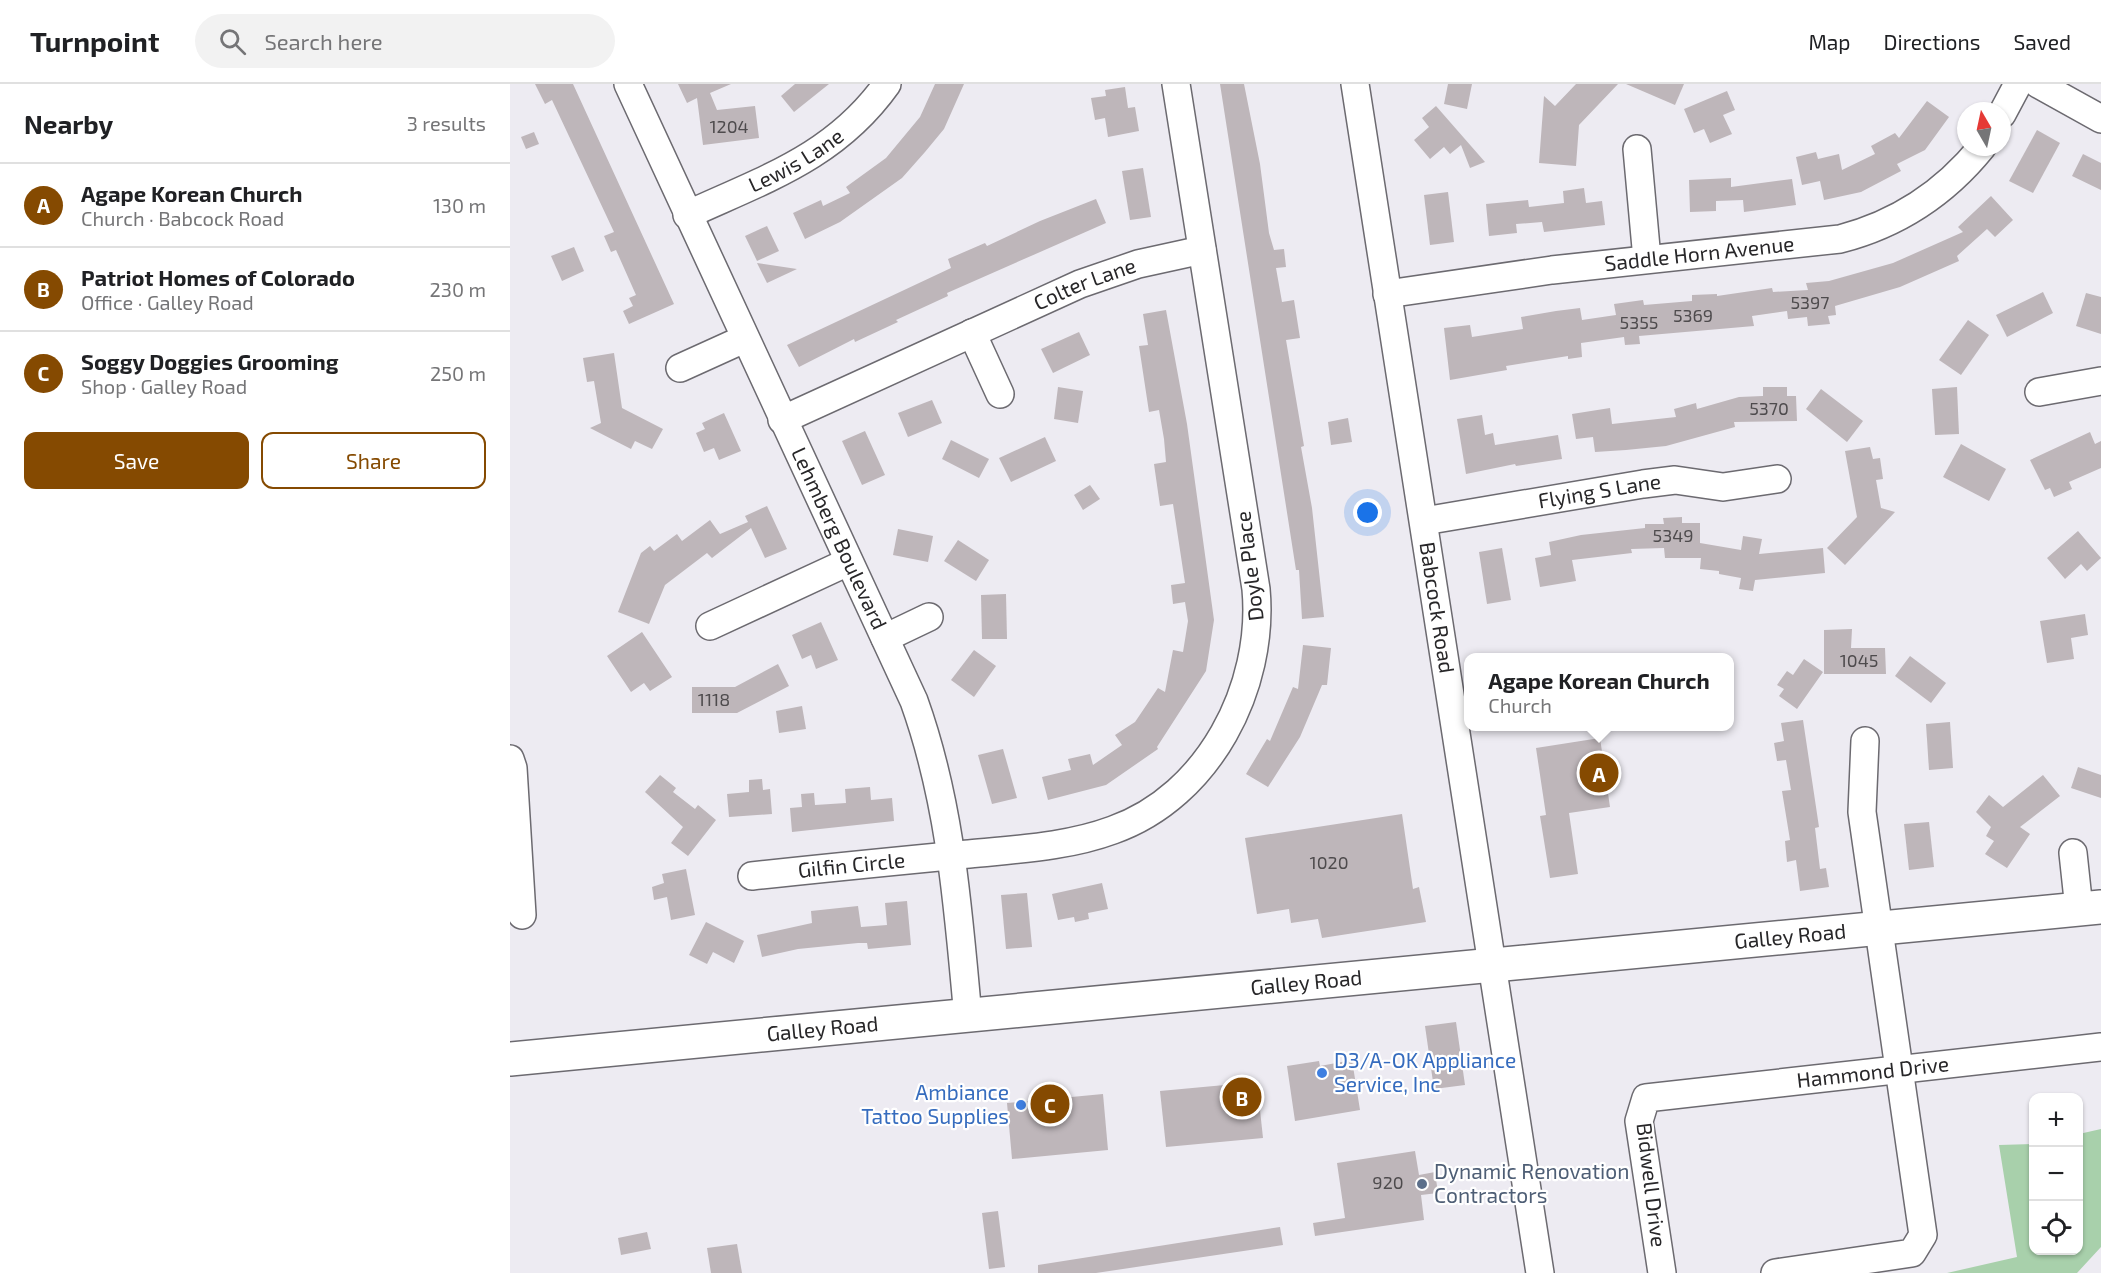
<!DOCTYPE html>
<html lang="en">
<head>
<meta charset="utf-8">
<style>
  body { margin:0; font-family:"Exo 2",sans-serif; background:#f2f2f2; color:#202124 }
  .controls { position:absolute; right:18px; bottom:18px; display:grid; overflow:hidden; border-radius:12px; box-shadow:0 2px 4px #0004 }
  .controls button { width:54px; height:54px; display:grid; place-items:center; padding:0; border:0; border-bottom:2px solid #e0e0e0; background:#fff; color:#202124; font:30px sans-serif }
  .compass { position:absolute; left:1447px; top:18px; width:54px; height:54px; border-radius:50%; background:#fff; box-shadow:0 2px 4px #0004; rotate:351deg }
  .you { position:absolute; left:858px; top:429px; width:21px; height:21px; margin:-15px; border:4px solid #fff; border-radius:50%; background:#1a73e8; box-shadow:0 0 0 9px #1a73e833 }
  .badge { display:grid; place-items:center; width:39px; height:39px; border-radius:50%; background:#854a01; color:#fff; font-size:20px; font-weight:700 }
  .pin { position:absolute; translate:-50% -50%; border:3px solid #fff; box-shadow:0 2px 6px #0006 }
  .popup { position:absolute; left:954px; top:569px; width:270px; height:78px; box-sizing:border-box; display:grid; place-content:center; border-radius:12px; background:#fff; filter:drop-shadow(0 2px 4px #0005); font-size:20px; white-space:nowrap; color:#757577 }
  .popup b { font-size:22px; color:#202124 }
  .popup::after { content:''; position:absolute; left:50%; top:100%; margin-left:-12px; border:12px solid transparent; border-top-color:#fff }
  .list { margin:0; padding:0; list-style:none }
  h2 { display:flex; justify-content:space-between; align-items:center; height:78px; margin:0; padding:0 24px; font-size:26px }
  h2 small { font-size:20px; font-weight:400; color:#757577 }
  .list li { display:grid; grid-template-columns:39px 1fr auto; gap:18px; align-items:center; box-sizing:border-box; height:84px; padding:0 24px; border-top:2px solid #e0e0e0 }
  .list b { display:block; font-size:22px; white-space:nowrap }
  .list p { margin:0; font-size:20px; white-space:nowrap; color:#757577 }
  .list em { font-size:20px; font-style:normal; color:#757577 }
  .actions { display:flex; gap:12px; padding:18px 24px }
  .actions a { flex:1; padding:14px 0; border:2px solid #854a01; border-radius:12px; text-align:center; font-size:21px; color:#854a01 }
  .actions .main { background:#854a01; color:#fff }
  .icon { flex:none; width:33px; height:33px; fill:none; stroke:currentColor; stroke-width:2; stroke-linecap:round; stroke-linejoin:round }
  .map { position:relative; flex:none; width:1591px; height:1189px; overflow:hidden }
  header { display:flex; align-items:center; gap:36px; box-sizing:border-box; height:84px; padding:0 30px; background:#fff; border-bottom:2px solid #e0e0e0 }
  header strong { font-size:28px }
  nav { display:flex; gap:33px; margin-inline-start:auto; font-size:21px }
  .search { width:420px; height:54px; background:#f2f2f2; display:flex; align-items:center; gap:15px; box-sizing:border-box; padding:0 21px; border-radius:33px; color:#757577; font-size:22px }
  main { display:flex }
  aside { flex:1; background:#fff }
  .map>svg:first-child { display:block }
  .green { fill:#a8d0ab }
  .building { fill:#beb6ba }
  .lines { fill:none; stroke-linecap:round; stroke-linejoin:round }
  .minor-casing { stroke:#6c6a70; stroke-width:30 }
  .major-casing { stroke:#6c6a70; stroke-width:36 }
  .minor { stroke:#fff; stroke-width:27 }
  .major { stroke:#fff; stroke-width:33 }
  .shop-dot { fill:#3f7fe0; stroke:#fff; stroke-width:2 }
  .service-dot { fill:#5c6f8a; stroke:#fff; stroke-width:2 }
  .labels { text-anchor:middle; stroke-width:4.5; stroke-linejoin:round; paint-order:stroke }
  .number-label { font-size:18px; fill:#4e4b4d }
  .street-label { font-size:21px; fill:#282729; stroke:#fff }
  .shop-label { font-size:21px; fill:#366cbe; stroke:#fff; text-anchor:start }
  .service-label { font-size:21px; fill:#4e5e75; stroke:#fff; text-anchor:start }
</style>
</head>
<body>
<header>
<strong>Turnpoint</strong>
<div class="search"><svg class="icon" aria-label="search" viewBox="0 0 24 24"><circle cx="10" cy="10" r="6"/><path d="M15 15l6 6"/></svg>Search here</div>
<nav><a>Map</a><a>Directions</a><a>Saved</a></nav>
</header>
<main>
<aside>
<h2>Nearby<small>3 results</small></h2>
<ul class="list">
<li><span class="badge">A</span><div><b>Agape Korean Church</b><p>Church · Babcock Road</p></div><em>130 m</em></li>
<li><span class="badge">B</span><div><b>Patriot Homes of Colorado</b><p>Office · Galley Road</p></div><em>230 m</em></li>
<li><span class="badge">C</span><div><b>Soggy Doggies Grooming</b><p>Shop · Galley Road</p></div><em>250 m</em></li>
</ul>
<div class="actions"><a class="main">Save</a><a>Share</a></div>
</aside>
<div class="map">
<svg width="1591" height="1189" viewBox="0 0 1591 1189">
  <rect width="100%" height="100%" fill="#edebf2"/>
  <path class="green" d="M1591 1045V1163L1567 1189H1437L1507 1173 1489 1061 1523 1060 1524 1166H1568L1569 1050Z"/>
  <g class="building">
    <path d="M25 0H63L164 220 119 240 113 227 123 222 119 214 126 211 106 166 101 168 94 152 104 148 42 16 35 20Z"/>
    <path d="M168 0H221L200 9 207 26 245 22 249 54 193 61 187 14 177 19Z"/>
    <path d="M285 0H319L284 28 271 12Z"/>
    <path d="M425 0H454L434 45 415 68 392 94 330 138 295 155 283 129 311 116 313 122 340 109 336 103 376 74 410 33Z"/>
    <path d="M710 0H734L750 80 759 149 764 166 774 165 776 183 766 184 772 218 784 216 790 254 776 256 794 362 791 363 802 424 814 533 792 535 789 486H786Z"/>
    <path d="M938 0H962L957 25 934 20Z"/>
    <path d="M1066 0H1108L1069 41 1066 82 1029 79 1034 12 1045 22Z"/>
    <path d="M1116 0H1174L1165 21Z"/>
    <path d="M615 3 618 24 625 23 629 47 598 53 595 34 585 36 581 14 596 12 595 6Z"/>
    <path d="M1217 7 1225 26 1213 31 1222 50 1200 59 1194 45 1184 49 1174 25Z"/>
    <path d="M1417 17 1439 33 1415 66 1387 80 1391 87 1351 108 1314 116 1310 97 1292 101 1286 73 1306 68 1308 75 1329 70 1332 86 1365 70 1361 62 1385 49 1389 54Z"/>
    <path d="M926 22 975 78 960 84 951 61 940 70 934 63 920 75 904 56 919 43 912 34Z"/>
    <path d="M1527 46 1550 59 1523 109 1499 97Z"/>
    <path d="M24 48 29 60 16 65 11 53Z"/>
    <path d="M1573 70 1591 79V106L1562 92Z"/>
    <path d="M633 84 641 133 620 136 612 87Z"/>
    <path d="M1221 94V103L1282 95 1286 121 1234 128 1233 116 1206 117V127L1180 128 1179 96Z"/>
    <path d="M1074 104 1076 119 1092 117 1095 141 1034 148 1032 138 1006 140 1007 149 979 152 976 120 1018 116 1019 123 1054 119 1053 107Z"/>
    <path d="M938 108 944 158 920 161 914 111Z"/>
    <path d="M1481 112 1503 136 1485 153 1477 145 1447 172 1449 177 1390 203 1325 222 1326 231 1318 232 1320 240 1298 242 1297 233 1278 235 1277 227 1242 232 1244 242 1129 252 1130 260 1115 261 1114 253 1071 259 1072 273 1058 275V272L996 282 997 286 940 296 934 244 960 241 962 253 1013 245 1011 233 1046 227 1070 224 1072 236 1106 231 1104 220 1133 216 1134 221 1182 217V211L1207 210V212L1262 204 1263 208 1298 206 1296 199 1319 197 1383 179 1453 148 1448 143Z"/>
    <path d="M586 115 596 139 437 209 438 212 386 236 388 238 345 258 344 255 289 283 277 261 441 184 438 175 475 159 477 162 530 137Z"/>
    <path d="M257 142 269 167 247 177 235 152Z"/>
    <path d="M64 163 74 187 52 197 41 172Z"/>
    <path d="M247 179 287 185 257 199Z"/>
    <path d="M1533 208 1543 229 1497 253 1486 231Z"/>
    <path d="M1576 209 1591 213V250L1566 242Z"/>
    <path d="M656 226 677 340 704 536 696 587 647 663 648 665 596 701 538 716 532 693 561 686 558 675 580 670 583 681 612 661 605 651 625 638 648 604 655 608 663 566 673 568 678 537 675 518 663 520 661 501 675 499 663 420 650 422 644 380 656 378 654 355 649 326 639 328 629 262 638 261 633 230Z"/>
    <path d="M1458 236 1479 251 1451 291 1429 276Z"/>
    <path d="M569 248 580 271 543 289 531 265Z"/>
    <path d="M104 269 112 324 153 345 142 365 125 357 121 365 80 344 91 339 84 297 77 298 73 274Z"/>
    <path d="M548 303 573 307 568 339 544 335Z"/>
    <path d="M1253 303H1277V312H1286L1287 337 1224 338 1225 343 1156 362 1116 366 1085 368 1083 353 1066 355 1062 330 1100 324 1102 340 1166 333 1164 325 1186 319 1187 325 1229 313 1253 312Z"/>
    <path d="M1447 303 1449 350 1425 351 1422 305Z"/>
    <path d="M1311 305 1353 337 1337 358 1296 325Z"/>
    <path d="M422 316 432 339 398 353 388 329Z"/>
    <path d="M214 329 231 367 209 376 204 364 194 368 186 349 195 345 192 339Z"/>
    <path d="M972 331 975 351 983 349 985 361 1048 351 1052 375 1006 382 1005 380 956 390 947 335Z"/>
    <path d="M838 334 842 358 821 361 818 338Z"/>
    <path d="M355 347 375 391 352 401 332 357Z"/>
    <path d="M1580 348 1585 360 1591 357V384L1559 398 1562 405 1544 413 1540 404 1535 406 1520 376Z"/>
    <path d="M535 353 546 377 501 398 489 374Z"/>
    <path d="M441 356 479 375 469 394 432 375Z"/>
    <path d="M1451 360 1496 385 1479 417 1433 393Z"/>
    <path d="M1360 363 1363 375 1370 374 1373 395 1366 396 1371 424 1385 428 1335 481 1317 464 1347 433 1335 367Z"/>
    <path d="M580 401 590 415 573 426 564 411Z"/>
    <path d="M257 422 277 465 255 474 241 444 202 474 197 469 155 501 139 540 108 528 131 469 140 462 144 467 167 450 172 457 200 436 210 450 238 438 235 432Z"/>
    <path d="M1172 433V439H1190V459L1231 466 1233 452 1252 455 1249 470 1313 464 1315 489 1245 496 1243 507 1229 505 1231 494 1209 490V487L1190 485 1191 474H1155L1154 464 1121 465 1122 469 1062 476 1066 497 1030 503 1025 474 1041 471 1039 458 1071 451 1135 444V440H1154L1153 434Z"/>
    <path d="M388 445 423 452 418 478 383 471Z"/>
    <path d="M1568 447 1591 474 1577 487 1571 480 1555 495 1537 474Z"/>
    <path d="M448 456 479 476 466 497 434 477Z"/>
    <path d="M992 464 1001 516 977 520 969 468Z"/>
    <path d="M496 510 497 555H472L471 511Z"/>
    <path d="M1575 530 1578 551 1561 554 1564 575 1537 579 1530 537Z"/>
    <path d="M311 538 328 576 306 585 301 571 292 575 282 551Z"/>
    <path d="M1342 545 1341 564H1375L1376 590H1314V546Z"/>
    <path d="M132 548 162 593 140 607 134 599 121 608 97 572Z"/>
    <path d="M793 561 821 564 817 601H812L790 653 758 703 736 690 757 655 760 657 783 603 788 605Z"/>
    <path d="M464 566 486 582 464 613 441 596Z"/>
    <path d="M1400 572 1436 599 1421 619 1385 592Z"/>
    <path d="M1294 575 1313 588 1287 625 1269 612 1274 605 1267 601 1277 587 1283 591Z"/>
    <path d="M268 580 279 602 227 629H182V603H225Z"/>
    <path d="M292 622 296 645 269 649 266 627Z"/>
    <path d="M1293 636 1309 743 1305 744 1310 785 1316 784 1319 803 1290 807 1286 776 1277 778 1275 757 1280 756 1272 707 1281 706 1276 676 1267 677 1264 659 1274 657 1271 639Z"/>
    <path d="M1440 638 1443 684 1419 686 1416 640Z"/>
    <path d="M1090 654 1100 723 1059 729 1068 790 1040 794 1030 732 1036 731 1026 664Z"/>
    <path d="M493 665 507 714 482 720 468 671Z"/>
    <path d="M1568 683 1591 691V714L1561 704Z"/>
    <path d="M150 691 166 704 163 708 185 725 188 721 206 736 178 772 161 759 173 743 135 708Z"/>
    <path d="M1533 691 1550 712 1510 743 1520 750 1497 784 1475 770 1484 757 1476 752 1481 743 1466 728 1479 711 1493 723Z"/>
    <path d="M252 695 253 706 260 705 262 730 219 733 217 710 239 708V696Z"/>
    <path d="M360 703 361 716 382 714 384 737 282 748 280 724 292 723 291 710 304 709 305 721 336 719 335 705Z"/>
    <path d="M892 730 903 805 909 803 916 838 812 854 808 835 781 839 779 825 747 830 735 754Z"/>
    <path d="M1419 738 1424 783 1399 786 1394 740Z"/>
    <path d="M176 785 185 831 161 836 157 813 144 816 142 803 154 799 152 790Z"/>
    <path d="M592 799 598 825 578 829 579 835 565 838 564 833 548 836 542 810Z"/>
    <path d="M517 809 522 863 496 865 491 811Z"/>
    <path d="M397 817 401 861 358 865 357 859H348L288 865 252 873 247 851 302 839 301 827 348 822 351 843 377 841 375 819Z"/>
    <path d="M196 838 234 857 224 879 203 868 197 880 179 871Z"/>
    <path d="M946 938 955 1001 924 1005 915 942Z"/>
    <path d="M842 976 850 1026 785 1037 777 982 809 977 810 982Z"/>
    <path d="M747 998 753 1054 656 1063 650 1007Z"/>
    <path d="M593 1010 598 1066 502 1075 497 1019Z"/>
    <path d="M905 1067 909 1091 925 1088 928 1109 911 1111 914 1136 805 1152 803 1139 835 1134 827 1079Z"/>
    <path d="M488 1127 495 1183 479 1185 472 1129Z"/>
    <path d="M770 1143 773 1161 586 1189H528V1181Z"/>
    <path d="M137 1148 141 1165 111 1171 108 1154Z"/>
    <path d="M227 1160 232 1189H201L197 1164Z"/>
  </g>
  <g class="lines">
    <defs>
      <g id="minor">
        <path id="s1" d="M118 0 404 617C441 720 448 825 458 933"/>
        <path id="s2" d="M845 0 1030 1189"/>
        <path d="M1528 0 1591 35"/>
        <path d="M1492 30 1508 0"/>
        <path d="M1127 65 1137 175"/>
        <path id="s3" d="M177 131C255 95 325 73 377 0"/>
        <path id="s4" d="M877 210 1042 186 1330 155C1388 140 1434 110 1472 63"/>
        <path d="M462 249 490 310"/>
        <path d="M170 284 234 255"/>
        <path d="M1529 308 1591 297"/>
        <path id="s5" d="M272 336 570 200 628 180 692 166"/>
        <path id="s6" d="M914 437 1133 400 1165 396 1213 403 1267 395"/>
        <path d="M200 542 338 478"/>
        <path d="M375 554 419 533"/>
        <path d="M0 675 3 684 12 831"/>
        <path d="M1563 769 1569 825"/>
        <path id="s7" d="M242 792C314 784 387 777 459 770 508 765 557 763 603 746 699 712 755 603 746 505L666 0"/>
        <path id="s8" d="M1152 1189 1129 1037 1136 1014 1591 963"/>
        <path d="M1265 1189 1402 1169 1413 1151 1352 728 1355 657"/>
      </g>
      <g id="major">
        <path id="s9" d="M0 975 1591 823"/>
      </g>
    </defs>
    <use href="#minor" class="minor-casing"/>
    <use href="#major" class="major-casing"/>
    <use href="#minor" class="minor"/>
    <use href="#major" class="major"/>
  </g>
  <g class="shop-dot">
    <circle cx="812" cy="989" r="6"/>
    <circle cx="511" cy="1021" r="6"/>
  </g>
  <circle class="service-dot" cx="912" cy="1100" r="6"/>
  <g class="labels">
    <g class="number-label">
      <text x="219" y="49">1204</text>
      <text x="1300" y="225">5397</text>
      <text x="1183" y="238">5369</text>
      <text x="1129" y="245">5355</text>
      <text x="1259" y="331">5370</text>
      <text x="1163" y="458">5349</text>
      <text x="1349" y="583">1045</text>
      <text x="204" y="622">1118</text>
      <text x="819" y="785">1020</text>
      <text x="878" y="1105">920</text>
    </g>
    <g class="street-label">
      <text dy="7" stroke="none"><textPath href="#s3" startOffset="122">Lewis Lane</textPath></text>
      <text dy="7" stroke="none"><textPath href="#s4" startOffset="315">Saddle Horn Avenue</textPath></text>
      <text dy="7" stroke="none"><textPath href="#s5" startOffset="332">Colter Lane</textPath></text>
      <text dy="7" stroke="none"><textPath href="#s6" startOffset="178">Flying S Lane</textPath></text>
      <text dy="7" stroke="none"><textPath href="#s1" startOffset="501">Lehmberg Boulevard</textPath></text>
      <text transform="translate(740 482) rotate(-97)" y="7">Doyle Place</text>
      <text dy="7" stroke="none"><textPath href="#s2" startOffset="530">Babcock Road</textPath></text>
      <text dy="7" stroke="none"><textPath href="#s7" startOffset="100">Gilfin Circle</textPath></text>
      <text dy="7" stroke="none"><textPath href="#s9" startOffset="1286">Galley Road</textPath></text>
      <text dy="7" stroke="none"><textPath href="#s9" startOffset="800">Galley Road</textPath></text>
      <text dy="7" stroke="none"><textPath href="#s9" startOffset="314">Galley Road</textPath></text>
      <text dy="7" stroke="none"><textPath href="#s8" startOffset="406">Hammond Drive</textPath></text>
      <text transform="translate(1141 1101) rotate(83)" y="7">Bidwell Drive</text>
    </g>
    <g class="shop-label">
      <text x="824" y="984">D3/A-OK Appliance<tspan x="824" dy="24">Service, Inc</tspan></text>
      <text x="499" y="1016" text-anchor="end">Ambiance<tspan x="499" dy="24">Tattoo Supplies</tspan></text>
    </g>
    <g class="service-label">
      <text x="924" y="1095">Dynamic Renovation<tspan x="924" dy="24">Contractors</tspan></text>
    </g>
  </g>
</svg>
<div class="controls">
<button>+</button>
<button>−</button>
<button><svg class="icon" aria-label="locate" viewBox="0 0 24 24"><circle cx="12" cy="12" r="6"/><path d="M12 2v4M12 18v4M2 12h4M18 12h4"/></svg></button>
</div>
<svg class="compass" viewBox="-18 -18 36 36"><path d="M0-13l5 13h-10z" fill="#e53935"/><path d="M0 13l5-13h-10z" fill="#757577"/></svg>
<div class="you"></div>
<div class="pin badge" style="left:1089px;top:689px">A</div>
<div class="popup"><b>Agape Korean Church</b>Church</div>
<div class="pin badge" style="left:732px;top:1013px">B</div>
<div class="pin badge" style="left:540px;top:1020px">C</div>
</div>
</main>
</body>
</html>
